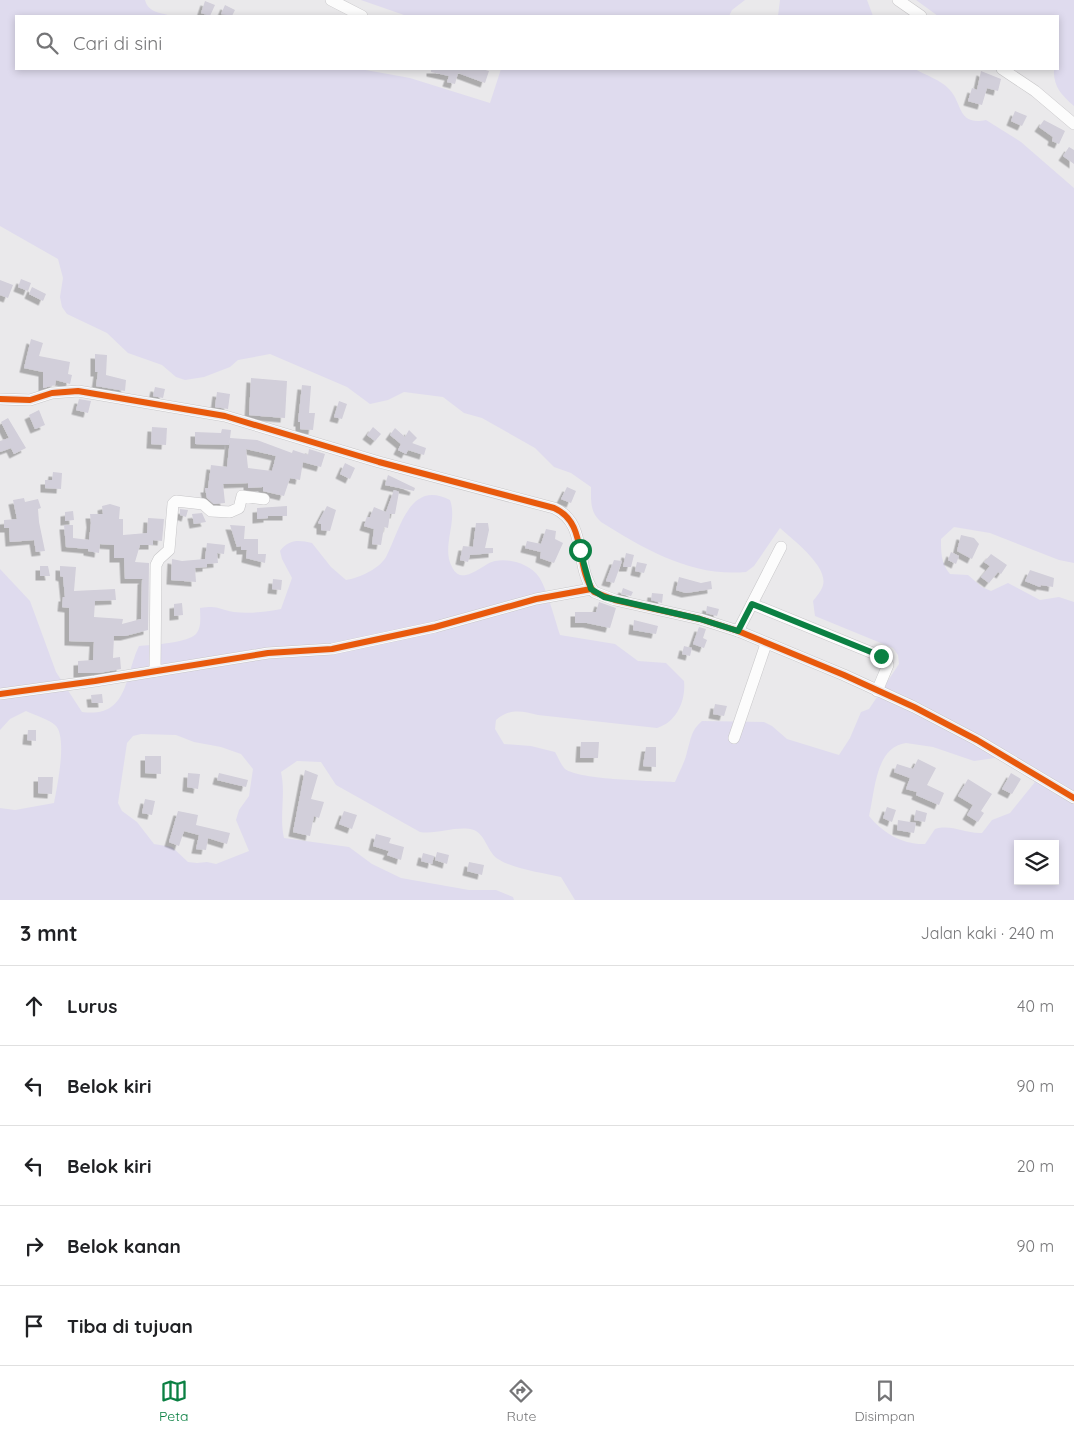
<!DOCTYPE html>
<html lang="id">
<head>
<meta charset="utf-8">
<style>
  body { margin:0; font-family:Quicksand,sans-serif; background:#f6f6f6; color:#202124 }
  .controls { position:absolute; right:15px; bottom:15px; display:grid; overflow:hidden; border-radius:0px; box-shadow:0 2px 8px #0003 }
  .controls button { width:45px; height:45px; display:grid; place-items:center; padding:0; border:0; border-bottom:1px solid #e0e0e0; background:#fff; color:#202124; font:25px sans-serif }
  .stop { position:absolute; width:15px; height:15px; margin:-11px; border:4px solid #0b8043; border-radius:50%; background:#fff }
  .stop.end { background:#0b8043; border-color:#fff; box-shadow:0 1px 5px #0008 }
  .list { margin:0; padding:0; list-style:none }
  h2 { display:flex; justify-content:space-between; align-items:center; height:65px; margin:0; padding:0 20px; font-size:21px }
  h2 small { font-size:16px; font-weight:400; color:#757577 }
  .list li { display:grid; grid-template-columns:32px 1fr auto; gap:15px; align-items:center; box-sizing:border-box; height:80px; padding:0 20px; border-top:1px solid #e0e0e0 }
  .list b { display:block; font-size:19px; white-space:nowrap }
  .list em { font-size:16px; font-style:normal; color:#757577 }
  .icon { flex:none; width:28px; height:28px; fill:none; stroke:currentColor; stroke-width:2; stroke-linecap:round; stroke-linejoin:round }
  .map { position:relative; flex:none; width:1074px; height:900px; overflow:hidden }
  .search { position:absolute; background:#fff; box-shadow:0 2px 8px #0003; left:15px; right:15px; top:15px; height:55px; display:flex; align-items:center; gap:12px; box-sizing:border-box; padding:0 18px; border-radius:0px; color:#757577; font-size:19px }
  .sheet { height:465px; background:#fff }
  nav { display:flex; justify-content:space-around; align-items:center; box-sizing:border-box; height:70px; border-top:1px solid #e0e0e0; background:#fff; font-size:14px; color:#757577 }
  nav a { display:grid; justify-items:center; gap:2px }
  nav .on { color:#0b8043 }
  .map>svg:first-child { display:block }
  .green { fill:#dfdbee; fill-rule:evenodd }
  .building { fill:#d2cfda; fill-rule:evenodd; filter:url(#shadow) }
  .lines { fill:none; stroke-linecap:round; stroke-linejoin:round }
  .minor-casing { stroke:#c7c6c8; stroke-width:12 }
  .minor { stroke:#fcfcfc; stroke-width:11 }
  .cycleway-casing { stroke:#e9e8ec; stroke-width:9 }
  .cycleway { stroke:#e8590c; stroke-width:6 }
  .route { stroke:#0b8043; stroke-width:6 }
</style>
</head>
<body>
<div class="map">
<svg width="1074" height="900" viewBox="0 0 1074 900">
  <defs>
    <filter id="shadow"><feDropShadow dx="-4.5" dy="4.5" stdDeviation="0" flood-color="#0004"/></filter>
  </defs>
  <rect width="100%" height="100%" fill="#eae9eb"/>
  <g class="green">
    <path d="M0 0H145C148 13 162 13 172 16H16V69H360L410 78 490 103 501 69H915C925 75 941 80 949 89 963 103 957 126 986 120L1021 142 1074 188V563L1059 560 990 533 954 527 941 539C941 553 941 563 950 574L968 575 982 587 991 591 1008 583 1040 600 1059 597 1074 602V900H575L561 877C543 873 513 869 498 859 488 853 485 834 474 830 457 825 437 835 420 832L336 785 321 762 297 761 281 772C286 794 279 816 284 838L349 847 372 864 401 878 469 890H496L513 897 514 900H0V808L15 810 54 803C57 787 68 736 55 725 48 719 34 715 26 711L10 719 0 730V569L30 601 56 672 82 712C129 718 124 677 139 646 151 645 188 643 196 634 202 627 200 616 200 608 219 605 217 609 234 612 248 614 266 612 281 609L292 578 282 559 280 551C289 539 299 540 312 543L331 567 346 580C359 578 379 569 386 557 400 530 409 479 450 500 458 522 441 547 452 567 462 588 483 563 495 561 510 558 530 564 539 577 547 589 555 620 560 635L615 644 638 661 666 663 684 681C686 700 677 722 657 728L538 715C522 711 510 708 496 720L495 729 504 744 531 746 555 752C558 757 561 765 565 769 580 780 654 781 675 782 679 772 685 762 687 752 691 739 691 730 702 721L764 722 772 726 787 739 839 755 850 738 861 712 869 709 899 664 898 655 893 648 815 616 813 601C817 596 822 590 823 585 828 566 793 540 780 528L754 566 746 572C692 577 646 550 601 522 590 512 591 502 591 487L571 473 554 467 535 448 482 418 464 413 443 397 404 392 388 400 370 404 347 387 270 354 238 360 230 367 204 377 185 380 176 377 162 365 128 353 107 333 67 314 62 307 60 297 63 278 58 259 0 226ZM141 734 176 735 194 742 221 747 241 754 253 769 249 796 239 810 236 820 249 851 216 864 207 862 197 863 188 862 172 847 154 844 137 822 122 811 118 803 127 743 133 736ZM906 743 933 747 974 761 995 758 1010 761 1035 782 1010 813 992 820 982 833C965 834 952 824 935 829L925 844C903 845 883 833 869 816 875 792 875 747 906 743ZM1018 844H1055V881H1018Z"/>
    <path d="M361 0H745L732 10 729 16H407Z"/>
    <path d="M780 0H867L873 16H778Z"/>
    <path d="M916 0H1074V106C1061 95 1053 86 1054 69H1058V16H938Z"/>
  </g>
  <g class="building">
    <path d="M205 1 215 5 210 16 201 13Z"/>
    <path d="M225 5 235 10 232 16 221 14Z"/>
    <path d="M431 69H482L489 71 485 83 458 73 455 84 447 82 449 76 431 72Z"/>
    <path d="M981 71 1001 79 998 91 987 88 982 105 968 101 972 88 977 90Z"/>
    <path d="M1015 111 1027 116 1022 126 1011 121Z"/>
    <path d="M1044 120 1065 131 1059 144 1052 141 1053 137 1039 127Z"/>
    <path d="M1069 147 1074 150V164L1063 156Z"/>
    <path d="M21 279 31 283 28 291 18 287Z"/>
    <path d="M0 280 13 285 8 298 0 295Z"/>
    <path d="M32 287 46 294 43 301 29 294Z"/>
    <path d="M31 339 43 343 39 356 70 362 68 374 72 375 70 384 56 380 55 385 43 388V372L24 368Z"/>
    <path d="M95 354 107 355 106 375 126 380 125 391 96 386 98 372H95Z"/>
    <path d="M251 378 287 381 285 418 249 415Z"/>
    <path d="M302 385 311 386 309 413H315L313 430 300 429V422H298Z"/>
    <path d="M155 387 165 389 163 398 153 396Z"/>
    <path d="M217 392 230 394 228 409 215 407Z"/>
    <path d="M79 399 91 401 88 413 76 410Z"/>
    <path d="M339 401 347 404 342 419 334 417Z"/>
    <path d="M39 410 45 425 35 429 29 415Z"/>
    <path d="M8 418 26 448 14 454 11 448 0 452V441L9 438 1 422Z"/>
    <path d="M152 427 167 428 166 445 151 444Z"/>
    <path d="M373 427 381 434 375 441 367 435Z"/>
    <path d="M395 428 405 437 409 430 417 438 412 443 426 448 424 455 408 450 406 454 398 450 401 444 390 435Z"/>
    <path d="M222 429 231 430 230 438 257 440 292 453 293 450 308 455 309 449 325 454 321 467 303 462 300 480 290 478 284 496 263 491V487L248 488V483L223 484 225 503 214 504 207 498 205 488H208L211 465 227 467 230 439 229 445 195 444V432L221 433ZM246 449 276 456 272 471 248 468Z"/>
    <path d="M345 463 355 468 350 479 340 474Z"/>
    <path d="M53 472 62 473 61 489 45 488V480H52Z"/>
    <path d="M388 475 415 488 414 491 385 485Z"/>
    <path d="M567 487 576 491 571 503 561 499Z"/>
    <path d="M394 490 399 492 395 514H390L388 528 384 527 381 545 372 544 374 529 364 526 367 517H370L374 507 386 512Z"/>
    <path d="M24 498 25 502 38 499 41 508 38 509 39 522 45 551 36 552 34 540 10 542 9 528H4V520L17 519 13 500Z"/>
    <path d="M110 504 120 507 119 519H123V535L147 533 148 518 164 519 162 541 153 540V545H140L135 562 149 563 148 630 125 636H114L113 658 120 657 121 669 99 673H78V661L93 660 94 642 69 641V608L62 607 63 597H65L63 577 60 576V566L76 567 74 591 115 589 116 600 95 601 94 617 123 619 122 624 141 619 142 580 144 579H125L124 558H114V545L100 544 99 553 88 551V549L66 547 64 525H73V538L89 540 91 523 90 514H103L102 506Z"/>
    <path d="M287 506V516H268V518L257 519V508Z"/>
    <path d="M327 506 336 510 330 531 321 530V524L318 523Z"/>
    <path d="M180 509 188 510 186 517 180 515Z"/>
    <path d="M73 511 74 520 65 521V512Z"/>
    <path d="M202 513 206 522 194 524 192 514Z"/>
    <path d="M476 523H488L489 530 485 548H493V553L470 555 468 562 460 560 463 546 473 547Z"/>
    <path d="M230 525 245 526 244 539H258V554H266L265 563 246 558 247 550H241V546L237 547Z"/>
    <path d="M546 529 556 531 555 539 563 543 554 563 540 558 541 552 525 548 527 541 541 544Z"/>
    <path d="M961 535 974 538 979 544 972 559 957 551Z"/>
    <path d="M207 543 225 545 224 554 217 553 218 563 207 564V567L195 568 196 582 171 580 172 559 182 561 205 559Z"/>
    <path d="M951 552 959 556 956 564 948 560Z"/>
    <path d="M626 553 634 555 631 567H623Z"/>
    <path d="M991 554 1007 565 1001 574 998 572 989 583 981 577 990 566 984 562Z"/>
    <path d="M614 560 622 561 614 583 606 581Z"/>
    <path d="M637 562 647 564 644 573 635 571Z"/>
    <path d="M40 566H48L50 576H40Z"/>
    <path d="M1030 570 1054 578 1053 587 1041 585 1040 587 1025 581Z"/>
    <path d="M679 577 701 583 711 581 712 589 686 593 676 590Z"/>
    <path d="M273 579 282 580 281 590 272 589Z"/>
    <path d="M623 588 633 592 631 596 621 594Z"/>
    <path d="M652 593 663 594 662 603 651 600Z"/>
    <path d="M599 602 616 608 610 628 587 623H575V612H596Z"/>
    <path d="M182 603 183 615 174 616V604Z"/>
    <path d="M707 606 719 609 717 616 706 613Z"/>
    <path d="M634 620 658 626 656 634 633 630Z"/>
    <path d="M699 627 706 629 703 638 707 640 704 648 693 644Z"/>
    <path d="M684 646 692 648 690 656 682 654Z"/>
    <path d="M102 694 103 703H92L91 695Z"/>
    <path d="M715 704 727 706 724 716 713 714Z"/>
    <path d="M28 730H36V741L27 740Z"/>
    <path d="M581 742H599L598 758H580Z"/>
    <path d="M646 747H656V767L643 766Z"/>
    <path d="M145 756H161V774L145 773Z"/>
    <path d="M918 759 936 768 927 785 944 793 939 805 916 795 917 792 906 789 910 778 894 772 897 764 913 769Z"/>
    <path d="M305 770 318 775 311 799 324 802 319 818 314 816 310 836 293 832Z"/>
    <path d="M188 773 200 774 198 789 187 787Z"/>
    <path d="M219 773 248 780 246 787 217 780Z"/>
    <path d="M1011 773 1021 779 1012 794 1002 789Z"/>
    <path d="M38 777H53L52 794 38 793Z"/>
    <path d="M968 779 992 794 981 811 984 813 978 822 967 815 973 805 958 796Z"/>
    <path d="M145 799 155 801 152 815 142 813Z"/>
    <path d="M887 807 896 810 892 822 883 818Z"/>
    <path d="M916 810 927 813 925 822 914 820Z"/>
    <path d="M178 811 198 815 196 825 230 833 227 844 208 838 206 850 196 849 199 835 184 831 179 846 169 842Z"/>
    <path d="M344 811 357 815 352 829 339 824Z"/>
    <path d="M898 820 916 823 914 833 897 830Z"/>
    <path d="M376 834 391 838 389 843 404 847 401 860 387 855 389 851 373 846Z"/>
    <path d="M437 852 449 855 447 864 435 860Z"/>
    <path d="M423 853 434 856 432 864 421 861Z"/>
    <path d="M469 862 484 865 482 875 467 871Z"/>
  </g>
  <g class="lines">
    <defs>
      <g id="minor">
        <path d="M331 0 362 16"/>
        <path d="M898 0 921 16"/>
        <path d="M1002 69 1035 91 1074 124"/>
        <path d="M0 399 30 400 52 393 78 391 225 416 379 462 554 508C588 523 574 565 594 592L615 600 700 619 738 631 844 675 914 707 977 740 1074 798"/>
        <path d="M752 604 885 658 888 665 877 691"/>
        <path d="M738 631 781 547"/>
        <path d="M155 671 156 565 159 559 169 550 173 504 176 501 203 504 211 511 230 512 239 508 242 496 264 499"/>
        <path d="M0 694 95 681 268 653 332 649 435 627 536 599 591 589"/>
        <path d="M734 738 766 644"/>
      </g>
    </defs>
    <use href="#minor" class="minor-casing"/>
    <use href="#minor" class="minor"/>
    <defs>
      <g id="cycleway">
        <path d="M0 399 30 400 52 393 78 391 225 416 379 462 554 508C588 523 574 565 594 592L615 600 700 619 738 631 844 675 914 707 977 740 1074 798"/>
        <path d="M0 694 95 681 268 653 332 649 435 627 536 599 591 589"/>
      </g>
    </defs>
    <use href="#cycleway" class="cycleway-casing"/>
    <use href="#cycleway" class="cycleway"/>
  </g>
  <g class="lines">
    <path class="route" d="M580 550 591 589 604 597 700 619 738 631 752 604 881 656"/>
  </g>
</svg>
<div class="controls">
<button><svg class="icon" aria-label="layers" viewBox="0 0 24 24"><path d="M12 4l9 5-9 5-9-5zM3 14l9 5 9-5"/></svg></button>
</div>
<div class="stop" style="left:580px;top:550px"></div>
<div class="stop end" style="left:881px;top:656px"></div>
<div class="search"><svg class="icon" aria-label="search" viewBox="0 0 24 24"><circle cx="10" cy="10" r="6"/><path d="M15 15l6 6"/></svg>Cari di sini</div>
</div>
<section class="sheet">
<h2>3 mnt<small>Jalan kaki · 240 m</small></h2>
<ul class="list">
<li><svg class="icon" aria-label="ahead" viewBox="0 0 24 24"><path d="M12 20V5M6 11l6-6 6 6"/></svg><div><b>Lurus</b></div><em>40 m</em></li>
<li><svg class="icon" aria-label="left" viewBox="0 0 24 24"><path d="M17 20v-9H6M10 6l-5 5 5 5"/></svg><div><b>Belok kiri</b></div><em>90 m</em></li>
<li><svg class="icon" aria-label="left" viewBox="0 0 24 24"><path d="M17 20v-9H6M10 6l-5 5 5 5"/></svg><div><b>Belok kiri</b></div><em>20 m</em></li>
<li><svg class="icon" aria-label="right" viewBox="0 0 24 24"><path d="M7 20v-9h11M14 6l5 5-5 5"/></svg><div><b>Belok kanan</b></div><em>90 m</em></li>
<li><svg class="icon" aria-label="arrive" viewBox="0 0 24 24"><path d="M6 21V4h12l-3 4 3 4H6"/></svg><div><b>Tiba di tujuan</b></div></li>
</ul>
</section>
<nav>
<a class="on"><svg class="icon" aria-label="map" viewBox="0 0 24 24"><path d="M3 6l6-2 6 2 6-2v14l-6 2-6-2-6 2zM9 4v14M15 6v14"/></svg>Peta</a>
<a><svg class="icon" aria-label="directions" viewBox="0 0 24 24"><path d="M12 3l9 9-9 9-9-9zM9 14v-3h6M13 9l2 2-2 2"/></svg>Rute</a>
<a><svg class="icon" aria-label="saved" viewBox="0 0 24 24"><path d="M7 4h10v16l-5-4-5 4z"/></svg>Disimpan</a>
</nav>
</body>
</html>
